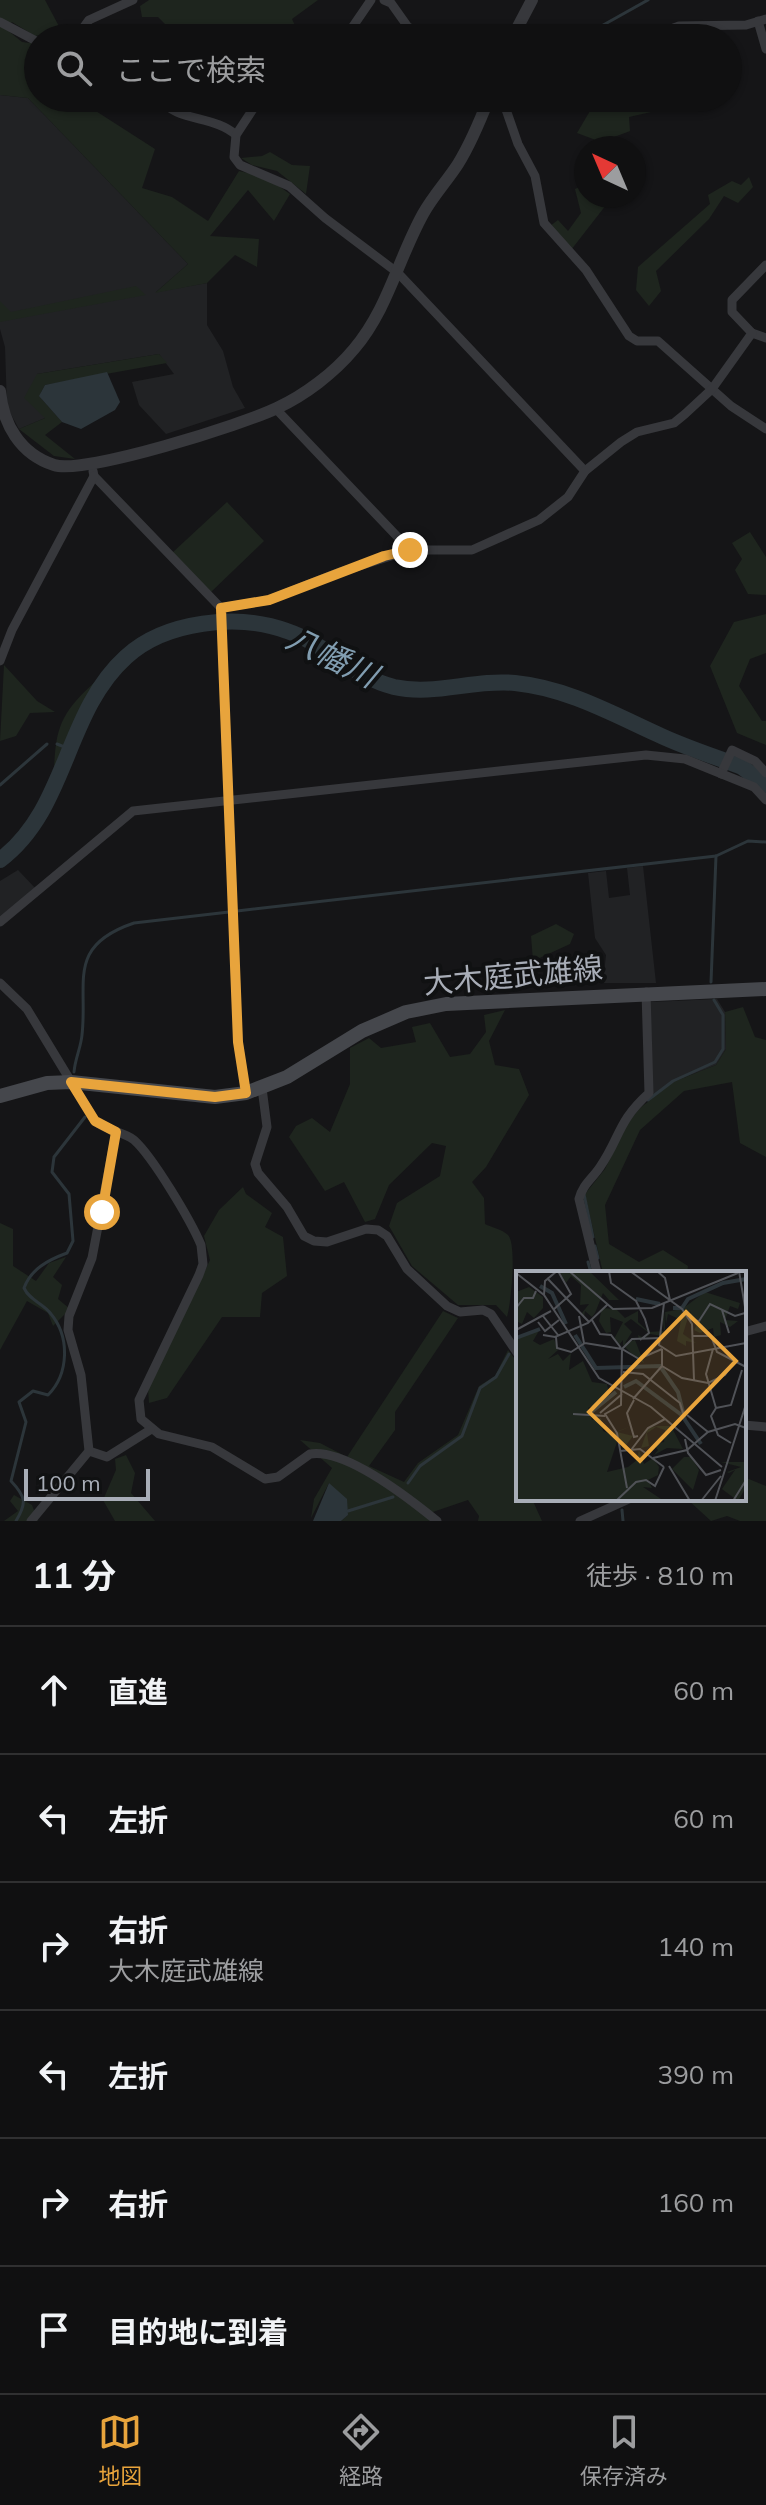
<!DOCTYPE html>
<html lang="ja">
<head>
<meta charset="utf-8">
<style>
  body { margin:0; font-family:Mulish,"Noto Sans JP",sans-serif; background:#19191a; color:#f1f3f6 }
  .compass { position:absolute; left:574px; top:136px; width:72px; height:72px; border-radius:50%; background:#101011; box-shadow:0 2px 6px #0004; rotate:316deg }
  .scale { position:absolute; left:24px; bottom:20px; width:126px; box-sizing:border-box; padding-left:8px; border:4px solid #a8adb7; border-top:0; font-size:22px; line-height:28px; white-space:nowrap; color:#a8adb7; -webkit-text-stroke:6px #101112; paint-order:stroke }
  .stop { position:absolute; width:24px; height:24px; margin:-18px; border:6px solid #e8a43c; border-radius:50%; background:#fff }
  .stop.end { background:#e8a43c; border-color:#fff; box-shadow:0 2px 8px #0008 }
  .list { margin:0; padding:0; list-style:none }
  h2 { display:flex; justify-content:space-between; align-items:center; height:104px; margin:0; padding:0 32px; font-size:34px }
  h2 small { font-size:26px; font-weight:400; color:#9c9d9f }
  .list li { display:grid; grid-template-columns:52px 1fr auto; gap:24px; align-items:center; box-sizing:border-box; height:128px; padding:0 32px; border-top:2px solid #303031 }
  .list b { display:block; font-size:30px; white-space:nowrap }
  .list p { margin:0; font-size:26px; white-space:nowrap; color:#9c9d9f }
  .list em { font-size:26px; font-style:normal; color:#9c9d9f }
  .icon { flex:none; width:44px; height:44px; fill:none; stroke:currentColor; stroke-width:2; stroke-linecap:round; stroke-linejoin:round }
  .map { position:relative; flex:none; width:766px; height:1521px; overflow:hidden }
  .search { position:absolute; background:#101011; box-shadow:0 2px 6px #0004; left:24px; right:24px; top:24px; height:88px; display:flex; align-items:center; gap:20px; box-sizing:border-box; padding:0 28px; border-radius:44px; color:#9c9d9f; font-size:30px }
  .sheet { height:872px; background:#101011 }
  nav { display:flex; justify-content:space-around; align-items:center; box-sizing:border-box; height:112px; border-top:2px solid #303031; background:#101011; font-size:22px; color:#9c9d9f }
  nav a { display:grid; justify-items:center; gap:4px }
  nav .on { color:#e8a43c }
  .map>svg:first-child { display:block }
  .built { fill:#212224 }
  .green { fill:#1e251e }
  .water { fill:#2c353a }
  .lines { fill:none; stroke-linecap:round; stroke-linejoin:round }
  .stream { stroke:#2c353a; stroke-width:3 }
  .river { stroke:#2c353a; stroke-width:16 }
  .minor { stroke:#37383c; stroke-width:9 }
  .tertiary { stroke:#37383c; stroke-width:12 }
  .secondary { stroke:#45474c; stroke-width:14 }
  .route { stroke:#e8a43c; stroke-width:10 }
  .labels { text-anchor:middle; stroke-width:8; stroke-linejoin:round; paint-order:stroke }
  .street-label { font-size:30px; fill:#a8adb7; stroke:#101112 }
  .water-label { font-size:32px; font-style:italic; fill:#819db0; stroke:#101112 }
  .inset-river { fill:none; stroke:#2c353a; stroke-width:4 }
  .inset-road { fill:none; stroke:#505257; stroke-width:2 }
  .view { fill:#e8a43c; fill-opacity:0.15; stroke:#e8a43c; stroke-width:4 }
  .inset-edge { fill:none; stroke:#a8adb7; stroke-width:4 }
</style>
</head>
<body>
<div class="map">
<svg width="766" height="1521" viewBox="0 0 766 1521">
  <rect width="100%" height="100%" fill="#151517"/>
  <g class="built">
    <path d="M0 95 28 98 188 264 156 292 207 283V325L223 351 233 387 245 408 166 434 139 405 132 382 174 374 159 354 37 374 45 418 19 429 7 407 5 347 0 329Z"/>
    <path d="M643 866 656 983H603L606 955 595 938 588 873 606 871 609 898 630 895 627 868Z"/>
    <path d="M18 870 36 889 0 918V881Z"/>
    <path d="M717 999 725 1012 726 1049 716 1065 673 1082 653 1098 650 1002Z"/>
  </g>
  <g class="green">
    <path d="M0 0H45L62 32 35 36 12 22 6 29 22 42 38 44V98H99L88 106 155 149 142 188 172 197 208 221 239 171 266 177 290 194 274 221 248 190 210 236 259 239 257 267 235 255 207 283 155 293 188 264 28 98 0 95Z"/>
    <path d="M149 0H318L292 19 298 32 293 38H179L158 17H142L140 6Z"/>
    <path d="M657 98 660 110 629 117 630 131 601 142 577 133 597 99Z"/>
    <path d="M270 152 292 165 310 166 306 194 277 171 252 165 241 158 262 156Z"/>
    <path d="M749 177 753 187 738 203 724 196 709 219 656 271 661 291 649 306 636 290 638 267 710 204 708 195 732 181 741 185Z"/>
    <path d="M586 184V196H613L571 250 550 226 558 220 568 231 581 213 575 189Z"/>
    <path d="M136 286 146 295 0 322V301L11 312Z"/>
    <path d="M159 354 167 363 45 385 39 396 62 422 45 435 75 459 54 456 19 429 45 418 24 398 37 374Z"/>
    <path d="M227 502 264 541 210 593 172 553Z"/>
    <path d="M750 532 766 557V595L748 594 735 570 742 559 732 543Z"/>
    <path d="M766 614V653L750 659 739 686 762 721H766V745L737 733 710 666 734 622Z"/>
    <path d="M4 665 37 701 55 712 30 713 16 736 0 741Z"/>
    <path d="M97 680 54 773C55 725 62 712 97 680Z"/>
    <path d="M556 924 574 934 570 944 533 961 531 936Z"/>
    <path d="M743 1007 755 1037 766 1040V1157L740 1143 732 1082 684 1091 640 1130 605 1205 609 1244 639 1262 663 1250 688 1266 687 1273H603L585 1194 605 1169 627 1124 640 1108 673 1082 716 1065 726 1049 725 1012Z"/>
    <path d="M505 1010 489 1041 495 1065 519 1069 529 1095 486 1167 472 1182 484 1198 485 1224C491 1227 503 1230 508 1235 517 1244 511 1304 507 1317L496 1305H458L412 1266 389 1226 397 1203 440 1176 446 1146 432 1143 389 1185 375 1219 365 1222 344 1182 325 1191 289 1137 296 1126 312 1118 330 1132 350 1084V1048L369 1038 381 1048 416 1042 412 1027 430 1023 450 1057 470 1054 486 1032 484 1015Z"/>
    <path d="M243 1187 246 1194 272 1213 265 1227 283 1237 287 1276 262 1293 260 1317H222L167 1398 149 1403 148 1389 210 1260 204 1236 219 1210Z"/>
    <path d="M0 1223 13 1229V1266L36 1281 49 1263 66 1257 53 1277 62 1285 58 1299 70 1309 53 1326 48 1313 27 1301 0 1350Z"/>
    <path d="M443 1311 458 1318 395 1412V1430L369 1466 404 1482 418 1463 458 1435 479 1386 495 1376 508 1350 518 1363V1499H532L542 1521H478L479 1516 468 1500 424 1515 430 1521H341L348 1515 329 1483 311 1518 314 1499 332 1468 300 1440 320 1443 347 1457Z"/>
    <path d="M126 1455 135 1473 131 1493 155 1521H115L103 1500 116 1470 115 1459Z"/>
    <path d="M744 1477 766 1486V1521H740L727 1516 711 1521 687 1499H744Z"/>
    <path d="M14 1495 32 1505 38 1521H4L18 1511 10 1501Z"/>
  </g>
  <g class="water">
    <path d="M107 372 120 402 115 410 81 429 62 422 39 396 45 385Z"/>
    <path d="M329 1483 347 1499 348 1515 341 1521H313Z"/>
  </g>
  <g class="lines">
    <g class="stream">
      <path d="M580 38 648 0"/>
      <path d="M57 744 72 750"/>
      <path d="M0 785 47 744"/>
      <path d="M237 911 716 856 748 841 766 842"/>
      <path d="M711 982 716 856"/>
      <path d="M74 1072C75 1059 81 1047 82 1035 88 982 66 946 134 923L229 912"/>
      <path d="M648 1100 673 1081 715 1062 723 1049V1015L714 1000"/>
      <path d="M584 1194 593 1237"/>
      <path d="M595 1246 598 1258"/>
      <path d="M588 1262 591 1273"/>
      <path d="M408 1483 420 1466 462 1436 480 1388 496 1377 509 1354"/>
      <path d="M622 1510 623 1521"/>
      <path d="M348 1511 393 1497"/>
      <path d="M16 1521C27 1503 26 1497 11 1481L26 1422 19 1402 33 1391 48 1395C69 1374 70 1337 51 1314 43 1303 30 1301 24 1288 31 1269 48 1260 67 1253L73 1241 69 1194 52 1172 54 1157 85 1117"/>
    </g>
    <path class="river" d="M0 860C68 809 64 713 126 657 165 621 238 613 287 631 326 644 353 677 394 687 435 696 473 679 515 683 566 688 611 713 657 734 684 747 713 756 742 767L766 785"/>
    <g class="minor">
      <path d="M384 0 391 3 408 27 430 38"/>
      <path d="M758 21 766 49"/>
      <path d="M0 22 38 42"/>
      <path d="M76 38 89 20 133 0"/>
      <path d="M345 38 371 0"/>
      <path d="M647 38 679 26 746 25 766 19"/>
      <path d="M159 98C176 122 214 115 236 135"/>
      <path d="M272 98 257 103 236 135 234 157 240 165 289 186 325 218 398 273 585 471"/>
      <path d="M502 98 518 144 535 176 544 223 586 270 629 336 637 341H658L731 406 766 429"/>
      <path d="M752 333 766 338"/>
      <path d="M276 409 410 550"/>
      <path d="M93 471 94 476 221 608"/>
      <path d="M221 608 269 600 340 572 410 550H472L539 520 568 497 585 471 621 442 637 432 674 423 685 414 712 389 752 333 732 312V300L766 265"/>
      <path d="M221 608 238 1042 246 1093"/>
      <path d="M0 661 12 630 94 476"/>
      <path d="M721 774 732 750 755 761 766 773"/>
      <path d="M0 922 133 811 646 755 685 759 754 787 766 800"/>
      <path d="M0 983 27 1009 95 1121C106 1131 122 1131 134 1140 153 1157 191 1221 201 1245L203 1264 199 1275 139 1400 141 1419 159 1434 212 1447 265 1479 278 1477 310 1454C345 1448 410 1499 437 1521"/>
      <path d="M262 1088 267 1127 255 1164 258 1173 287 1207 304 1236 314 1241 327 1242 366 1229 378 1230 387 1236 407 1269 447 1306 460 1312 483 1310 491 1314 518 1354"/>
      <path d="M597 1273 579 1199C583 1184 592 1179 600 1167 621 1136 617 1122 649 1093L646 992"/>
      <path d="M744 1332 766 1326"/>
      <path d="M744 1425 766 1427"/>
      <path d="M89 1451 107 1457 150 1430"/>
      <path d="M31 1521 89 1451 81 1375 68 1330 69 1316 92 1258 116 1132"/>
      <path d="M580 1521 629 1499"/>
    </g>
    <g class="tertiary">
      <path d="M512 38 532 0"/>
      <path d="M0 391C3 424 20 454 54 465 84 475 244 424 277 408 305 395 334 373 354 349 388 309 398 259 423 214 433 196 447 181 458 164 471 143 480 121 489 98"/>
    </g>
    <path class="secondary" d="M0 1096 47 1083 71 1082 215 1097 246 1093 287 1077 362 1031 406 1012 446 1004 766 989"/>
  </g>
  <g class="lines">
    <path class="route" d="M102 1212 116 1132 95 1121 71 1082 215 1097 246 1093 238 1042 221 608 269 600 384 556 410 550"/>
  </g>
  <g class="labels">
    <g class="street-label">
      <text transform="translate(513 976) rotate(-5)" y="10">大木庭武雄線</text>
    </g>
    <g class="water-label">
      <text transform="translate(332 657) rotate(26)" y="11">八幡川</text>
    </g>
  </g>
  <g transform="translate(516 1271)">
    <rect width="230" height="230" fill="#151517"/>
    <path d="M43 0H73L103 29H93L87 22 79 42 76 46 69 40 68 46 66 42 73 33 64 34 65 14 55 5 50 12ZM13 16 27 26V37L18 47 11 41 6 53 0 50V21ZM189 21 224 32 222 38 214 35 209 49 222 50 214 56 204 51 205 64 198 66 197 57 184 62 178 59 184 48H176L174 40 167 63 180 72 170 70V75L161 70 165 49 152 43 150 53 149 41 166 38ZM86 37 100 38 109 47 122 40V51L133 61 148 60 146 39 148 37 149 58 146 65 134 63 132 65 126 68 123 69 122 64 128 67 133 62 115 48 108 53 116 61 109 72 119 69 128 92 122 89 107 74V69L103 74 98 68 107 51 94 46 95 61 90 62 83 50ZM24 58 17 70 24 74 38 68 42 79 32 88 42 83 47 90 55 82 53 99 67 90 76 111 91 113 94 128 72 137 76 149 85 147 87 160 94 163 116 155 101 161 117 165 107 178 102 168 91 201 112 196 121 189 123 179 128 193 137 187 143 196 142 204 132 209 136 217 127 216 148 230H0V67ZM142 155H155L167 178 151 177 138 184 142 179 137 173 148 171 149 159 140 156 131 162 133 175 125 177 132 157ZM168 186H175L183 199 177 219 156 198ZM205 191H230V216L222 230 206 218 219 199 213 202 211 201 225 196Z" fill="#1e251e"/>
    <path class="inset-river" d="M24 15 36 22 50 53M120 28 144 33M157 37H166L172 28 207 12 230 8M59 64 80 97 144 95 162 121 169 149 185 173M0 67 24 58M108 116 120 110 167 145M74 142 100 121"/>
    <path class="inset-road" d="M53 0 97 38 136 37 222 2M93 0 95 12 120 30 129 48 133 62 124 69M114 0 166 38 176 53 178 109M141 0 149 7 154 29M223 0 230 42M0 2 28 24 83 107 135 136 206 196M31 7 73 51M28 24 29 10 41 0M148 32 143 74 160 85 230 72M0 37 8 27H17L20 20M37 39 55 23 42 0M206 39 213 62M27 45 42 64M63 45 68 72M173 48 183 50 194 33 219 45 229 42M76 49 84 63 95 64 105 77M22 51 29 60 43 49M0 59 35 40M27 64 39 66 72 52 91 34M177 65H195L201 81 230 96M40 66 41 77 55 81 69 72 106 78 123 88 146 78M197 78 190 103 200 137 195 145 202 164 215 172M146 95 166 107 192 112 209 104 218 91M107 101 127 103 164 132 168 145M117 128 146 95V78M118 129 111 142 118 166 122 165M200 137 215 134 226 99M84 142 106 123M57 143 89 145M171 144 192 161M169 168 172 182 190 204 205 199M115 179 132 157 149 148M104 180 124 178 148 196M137 187 171 179 192 161 219 153 230 157M153 195 174 230M111 217 101 162 89 143 105 134 106 78 116 68 145 67M100 230 120 211 130 209 139 215 148 196M185 230 205 205M199 230 230 133M217 230 230 209"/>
    <path class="view" d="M170 41 220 90 124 190 73 141Z"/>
    <rect width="230" height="230" class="inset-edge"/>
  </g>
</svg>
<svg class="compass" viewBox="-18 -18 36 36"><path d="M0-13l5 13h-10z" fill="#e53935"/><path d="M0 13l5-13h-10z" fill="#9c9d9f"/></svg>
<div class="scale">100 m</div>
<div class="stop" style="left:102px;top:1212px"></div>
<div class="stop end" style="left:410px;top:550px"></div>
<div class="search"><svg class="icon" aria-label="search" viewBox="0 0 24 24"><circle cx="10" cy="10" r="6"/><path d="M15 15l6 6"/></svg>ここで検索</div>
</div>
<section class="sheet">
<h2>11 分<small>徒歩 · 810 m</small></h2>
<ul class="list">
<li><svg class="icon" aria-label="ahead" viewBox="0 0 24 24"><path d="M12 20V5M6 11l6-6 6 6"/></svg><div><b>直進</b></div><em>60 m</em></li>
<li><svg class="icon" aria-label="left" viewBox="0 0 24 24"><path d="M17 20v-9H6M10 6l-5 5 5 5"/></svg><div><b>左折</b></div><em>60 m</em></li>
<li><svg class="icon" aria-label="right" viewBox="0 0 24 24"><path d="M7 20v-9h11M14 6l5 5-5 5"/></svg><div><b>右折</b><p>大木庭武雄線</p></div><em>140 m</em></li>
<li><svg class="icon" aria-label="left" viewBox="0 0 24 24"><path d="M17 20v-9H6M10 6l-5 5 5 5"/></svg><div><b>左折</b></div><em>390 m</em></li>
<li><svg class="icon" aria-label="right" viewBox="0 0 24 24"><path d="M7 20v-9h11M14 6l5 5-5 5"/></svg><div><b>右折</b></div><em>160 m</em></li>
<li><svg class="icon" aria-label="arrive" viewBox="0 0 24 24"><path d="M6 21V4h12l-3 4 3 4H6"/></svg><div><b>目的地に到着</b></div></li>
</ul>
</section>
<nav>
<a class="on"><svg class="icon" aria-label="map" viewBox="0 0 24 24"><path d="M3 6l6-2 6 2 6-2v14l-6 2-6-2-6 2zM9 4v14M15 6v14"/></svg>地図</a>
<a><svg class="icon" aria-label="directions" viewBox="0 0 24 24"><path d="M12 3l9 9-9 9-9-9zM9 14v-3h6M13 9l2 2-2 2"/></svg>経路</a>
<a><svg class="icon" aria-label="saved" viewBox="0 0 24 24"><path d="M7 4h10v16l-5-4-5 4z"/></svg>保存済み</a>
</nav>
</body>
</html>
